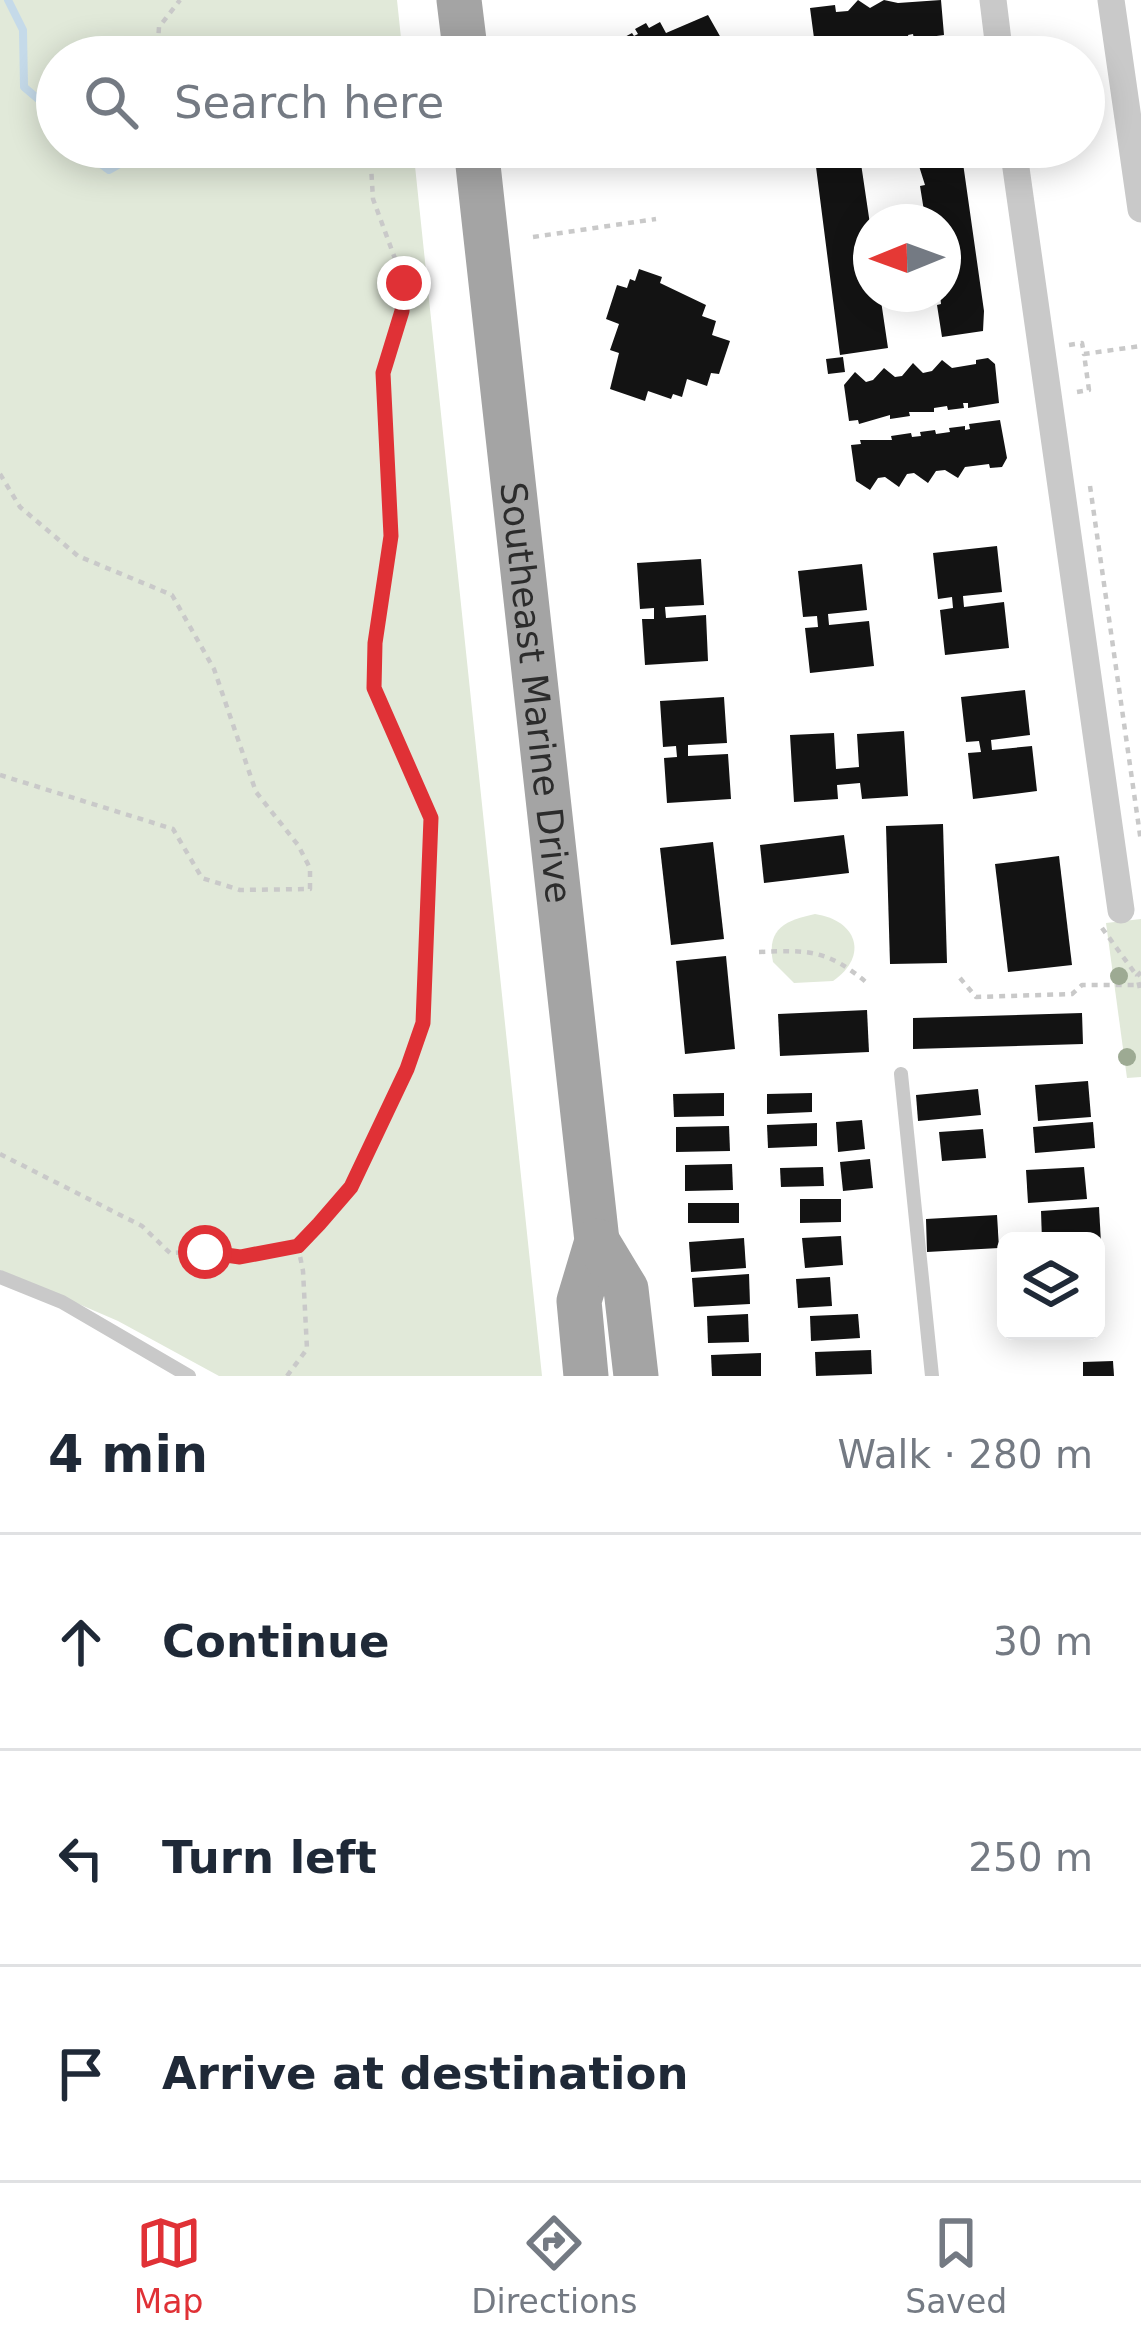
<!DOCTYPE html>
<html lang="en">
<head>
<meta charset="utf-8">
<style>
  body { margin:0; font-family:"DejaVu Sans",sans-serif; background:#f6f6f7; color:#1f2937 }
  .controls { position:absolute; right:36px; bottom:36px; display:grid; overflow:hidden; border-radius:18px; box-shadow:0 6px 30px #0003 }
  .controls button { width:108px; height:108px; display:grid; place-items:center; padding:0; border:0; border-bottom:3px solid #e0e1e3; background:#fff; color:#1f2937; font:60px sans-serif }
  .compass { position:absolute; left:853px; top:204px; width:108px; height:108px; border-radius:50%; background:#fff; box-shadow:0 6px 30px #0003; rotate:269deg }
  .stop { position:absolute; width:36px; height:36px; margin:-27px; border:9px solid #e03136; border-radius:50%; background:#fff }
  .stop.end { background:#e03136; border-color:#fff; box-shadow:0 3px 12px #0008 }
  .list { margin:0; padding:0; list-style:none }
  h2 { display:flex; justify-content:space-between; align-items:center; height:156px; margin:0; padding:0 48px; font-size:51px }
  h2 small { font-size:39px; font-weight:400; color:#747a83 }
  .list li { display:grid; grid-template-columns:78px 1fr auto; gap:36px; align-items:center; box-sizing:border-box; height:216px; padding:0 48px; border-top:3px solid #e0e1e3 }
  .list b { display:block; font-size:45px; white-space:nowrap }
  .list em { font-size:39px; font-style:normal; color:#747a83 }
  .icon { flex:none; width:66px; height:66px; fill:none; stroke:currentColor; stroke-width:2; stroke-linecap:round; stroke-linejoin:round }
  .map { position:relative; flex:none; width:1141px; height:1376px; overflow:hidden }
  .search { position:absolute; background:#fff; box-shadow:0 6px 30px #0003; left:36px; right:36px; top:36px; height:132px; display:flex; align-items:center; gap:30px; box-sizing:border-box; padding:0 42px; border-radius:66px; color:#747a83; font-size:45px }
  .sheet { height:804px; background:#fff }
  nav { display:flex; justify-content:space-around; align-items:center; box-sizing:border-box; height:168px; border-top:3px solid #e0e1e3; background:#fff; font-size:33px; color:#747a83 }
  nav a { display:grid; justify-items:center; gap:6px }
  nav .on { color:#e03136 }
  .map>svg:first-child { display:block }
  .green { fill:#e1e9d9 }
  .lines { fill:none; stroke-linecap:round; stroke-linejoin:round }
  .stream { stroke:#c5dae9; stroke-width:8 }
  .building { fill:#131313 }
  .path { stroke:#c9c9c9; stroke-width:4.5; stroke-dasharray:6 6; stroke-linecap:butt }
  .service { stroke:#c9c9c9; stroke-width:14 }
  .minor { stroke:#c9c9c9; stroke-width:27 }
  .primary { stroke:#a4a4a4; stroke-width:45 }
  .tree { fill:#9daa93 }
  .route { stroke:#e03136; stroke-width:15 }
  .labels { text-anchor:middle; stroke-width:12; stroke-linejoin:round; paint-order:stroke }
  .street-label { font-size:36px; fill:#2c2c2c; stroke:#fff }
</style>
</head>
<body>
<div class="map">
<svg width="1141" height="1376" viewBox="0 0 1141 1376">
  <rect width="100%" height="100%" fill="#fff"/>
  <g class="green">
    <path d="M0 0H397L403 57H57V147H413L542 1376H219L118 1321 0 1270Z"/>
    <path d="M815 914C856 920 870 955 833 981L794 983 773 962C766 928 787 920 815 914Z"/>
    <path d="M1141 919V1077L1127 1078 1106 923Z"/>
  </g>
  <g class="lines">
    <g class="stream">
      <path d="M8 0 23 30 24 87 57 115"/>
      <path d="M78 147 109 170 150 147"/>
      <path d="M195 147 325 159 361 157"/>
    </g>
  </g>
  <g class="building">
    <path d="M858 0 870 8 884 0 898 3 941 0 944 35 914 39 913 34 908 35 909 39 893 41 892 37 879 39 880 44 864 46V42L854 43 855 47 816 53 810 8 835 5 836 12 848 11Z"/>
    <path d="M708 15 721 38 703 48 706 54 700 57H576L574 54 606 36 610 45 632 33 634 36 638 34 635 29 646 23 649 28 660 22 666 33Z"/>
    <path d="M599 147H639L619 158 614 150 603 155Z"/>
    <path d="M834 147 859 150 871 231V294H880L888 348 840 355 816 167H813L810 150Z"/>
    <path d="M913 147H957L958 156H962L984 311 983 331 942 337 937 305 941 304 940 294H943V222H930L928 211H924L920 186 925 185Z"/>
    <path d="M639 269 662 277 660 283 706 305 702 316 716 321 712 335 730 341 719 374 711 373 707 386 687 379 682 397 673 394 671 399 648 391 645 401 610 389 619 353 610 350 619 324 606 319 617 285 627 288 630 279 635 281Z"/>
    <path d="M843 357 845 372 828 374 826 359Z"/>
    <path d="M988 358 995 364 999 403 968 408V403H963L964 408 948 410 947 406 934 408V412H909L910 416 890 419V415L859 424 858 420 849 421 844 385 855 372 866 382 873 380 884 368 895 377 902 376 913 363 923 373 932 371 942 360 952 368 976 364V360Z"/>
    <path d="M1000 420 1007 458 1002 467 990 468 989 464 965 467 958 478 945 470 936 471 928 483 914 473 907 474 899 487 885 477 878 478 870 490 856 481 851 445 861 444 860 440H892L891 436 911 433 912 437 921 436 920 432 935 430 936 434 950 432 949 428 965 426V430L970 429 969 424Z"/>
    <path d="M997 546 1002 592 963 596 964 607 1004 602 1009 648 945 655 940 610 953 608 952 597 938 599 933 553Z"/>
    <path d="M701 559 704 605 665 607 666 618 706 615 708 661 645 665 642 619H654V608L640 609 637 563Z"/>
    <path d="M862 564 867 610 828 614 829 625 869 621 874 666 810 673 805 628 818 627 817 616 803 617 798 571Z"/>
    <path d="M1025 690 1030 735 991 740 992 750 1032 746 1037 791 973 799 968 753 981 752 979 741 966 742 961 697Z"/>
    <path d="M724 697 727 743 688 745V756L728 754 731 799 667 803 664 758 677 757 676 746 663 747 660 701Z"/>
    <path d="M904 731 908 796 862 799 860 783 837 785 838 799 794 802 790 735 834 733 836 769 859 767 857 734Z"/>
    <path d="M943 824 947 963 890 964 886 826Z"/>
    <path d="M844 835 849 873 764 883 760 845Z"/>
    <path d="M713 842 724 939 671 945 660 848Z"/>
    <path d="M1059 856 1072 965 1008 972 995 864Z"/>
    <path d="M726 956 735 1049 685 1054 676 961Z"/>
    <path d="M867 1010 869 1052 780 1056 778 1014Z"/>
    <path d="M1082 1013 1083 1044 913 1049V1018Z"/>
    <path d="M1088 1081 1091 1117 1038 1121 1035 1085Z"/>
    <path d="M978 1089 981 1115 918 1121 916 1095Z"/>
    <path d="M724 1093V1116L674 1117 673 1094Z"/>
    <path d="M812 1093V1112L767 1114V1094Z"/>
    <path d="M862 1120 865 1149 838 1152 836 1122Z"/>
    <path d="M1093 1122 1095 1148 1035 1153 1033 1127Z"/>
    <path d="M817 1123V1146L768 1148 767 1125Z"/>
    <path d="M729 1126 730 1151 676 1152V1127Z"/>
    <path d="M983 1129 986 1158 942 1161 939 1132Z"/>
    <path d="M870 1159 873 1188 843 1191 840 1162Z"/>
    <path d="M732 1164 733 1190 685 1191V1165Z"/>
    <path d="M823 1167 824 1186 781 1187 780 1168Z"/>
    <path d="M1084 1167 1087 1199 1028 1203 1026 1170Z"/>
    <path d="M800 1199H841V1222L800 1223Z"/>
    <rect x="688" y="1203" width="51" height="20"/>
    <path d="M1099 1207 1101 1243 1042 1241 1041 1211Z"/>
    <path d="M997 1215 999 1248 927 1252 926 1219Z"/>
    <path d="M841 1236 843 1265 805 1268 802 1238Z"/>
    <path d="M744 1238 746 1268 691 1272 689 1242Z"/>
    <path d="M749 1274 750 1304 694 1307 692 1278Z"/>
    <path d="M830 1277 832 1306 798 1308 796 1279Z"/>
    <path d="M748 1314 749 1342 708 1343 707 1316Z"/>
    <path d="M858 1314 860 1338 811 1341 810 1316Z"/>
    <path d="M871 1350 872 1374 816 1376 815 1352Z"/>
    <path d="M761 1353V1376H712L711 1355Z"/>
    <path d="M1113 1361 1114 1376H1083V1362Z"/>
  </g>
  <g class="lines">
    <g class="path">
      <path d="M157 57 159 27 180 0"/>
      <path d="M533 237 656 219"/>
      <path d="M1069 345 1082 343 1084 354 1141 346"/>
      <path d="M1077 392 1089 390 1084 354"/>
      <path d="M0 474 20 507 78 556 172 595 214 669 256 792 298 845 310 868V889L240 890 202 878 173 829 0 775"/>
      <path d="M1090 486 1141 842"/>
      <path d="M1102 928 1137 976"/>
      <path d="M759 952C808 950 827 949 867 983"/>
      <path d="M1141 972 1137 976 1141 993"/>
      <path d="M960 978 976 997 1072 994 1082 985H1137"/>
      <path d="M0 1154 142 1226 170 1253 205 1251 240 1257 298 1246 351 1187 407 1069 423 1023 432 818 374 688 375 643 391 536 383 373 402 311 404 283 373 199 370 149 357 147"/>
      <path d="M287 1376 307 1349 303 1271 298 1246"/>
    </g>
    <g class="service">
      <path d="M901 1074 932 1376"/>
      <path d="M0 1277 62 1302 189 1376"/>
    </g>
    <g class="minor">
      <path d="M993 0 1000 57"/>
      <path d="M1111 0 1141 209"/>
      <path d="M1013 147 1121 910"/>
    </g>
    <g class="primary">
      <path d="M459 0 466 57"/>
      <path id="s1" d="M476 147 597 1241 579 1301 586 1376"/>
      <path d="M597 1241 626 1289 636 1376"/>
    </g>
  </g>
  <g class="tree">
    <circle cx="1119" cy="976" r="9"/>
    <circle cx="1127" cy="1057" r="9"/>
  </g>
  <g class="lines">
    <path class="route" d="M205 1252 240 1257 298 1246 319 1224 351 1187 407 1069 423 1023 431 818 374 688 375 643 391 536 383 373 402 311 404 283"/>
  </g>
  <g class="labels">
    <g class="street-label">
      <text dy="13" stroke="none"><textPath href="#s1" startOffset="549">Southeast Marine Drive</textPath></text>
    </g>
  </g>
</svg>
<div class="controls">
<button><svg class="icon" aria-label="layers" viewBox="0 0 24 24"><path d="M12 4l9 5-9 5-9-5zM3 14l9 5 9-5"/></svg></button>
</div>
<svg class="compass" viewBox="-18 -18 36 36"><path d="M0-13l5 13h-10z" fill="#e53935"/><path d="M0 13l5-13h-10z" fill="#747a83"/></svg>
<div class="stop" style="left:205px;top:1252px"></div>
<div class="stop end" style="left:404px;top:283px"></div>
<div class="search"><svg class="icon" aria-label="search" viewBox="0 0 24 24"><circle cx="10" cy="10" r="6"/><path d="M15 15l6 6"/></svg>Search here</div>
</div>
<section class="sheet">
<h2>4 min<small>Walk · 280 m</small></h2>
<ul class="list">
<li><svg class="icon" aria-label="ahead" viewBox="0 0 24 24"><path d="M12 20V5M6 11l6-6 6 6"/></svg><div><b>Continue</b></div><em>30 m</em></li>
<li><svg class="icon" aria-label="left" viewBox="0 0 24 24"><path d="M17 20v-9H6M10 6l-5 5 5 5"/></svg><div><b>Turn left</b></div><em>250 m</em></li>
<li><svg class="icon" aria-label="arrive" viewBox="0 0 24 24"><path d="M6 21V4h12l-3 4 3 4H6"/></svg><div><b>Arrive at destination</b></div></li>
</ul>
</section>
<nav>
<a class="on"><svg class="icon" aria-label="map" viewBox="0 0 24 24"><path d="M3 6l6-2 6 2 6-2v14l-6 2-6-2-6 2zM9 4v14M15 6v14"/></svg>Map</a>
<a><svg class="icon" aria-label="directions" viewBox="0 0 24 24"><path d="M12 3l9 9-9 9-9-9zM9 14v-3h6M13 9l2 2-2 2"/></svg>Directions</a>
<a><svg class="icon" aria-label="saved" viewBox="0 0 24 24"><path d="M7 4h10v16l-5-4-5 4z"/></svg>Saved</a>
</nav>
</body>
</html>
